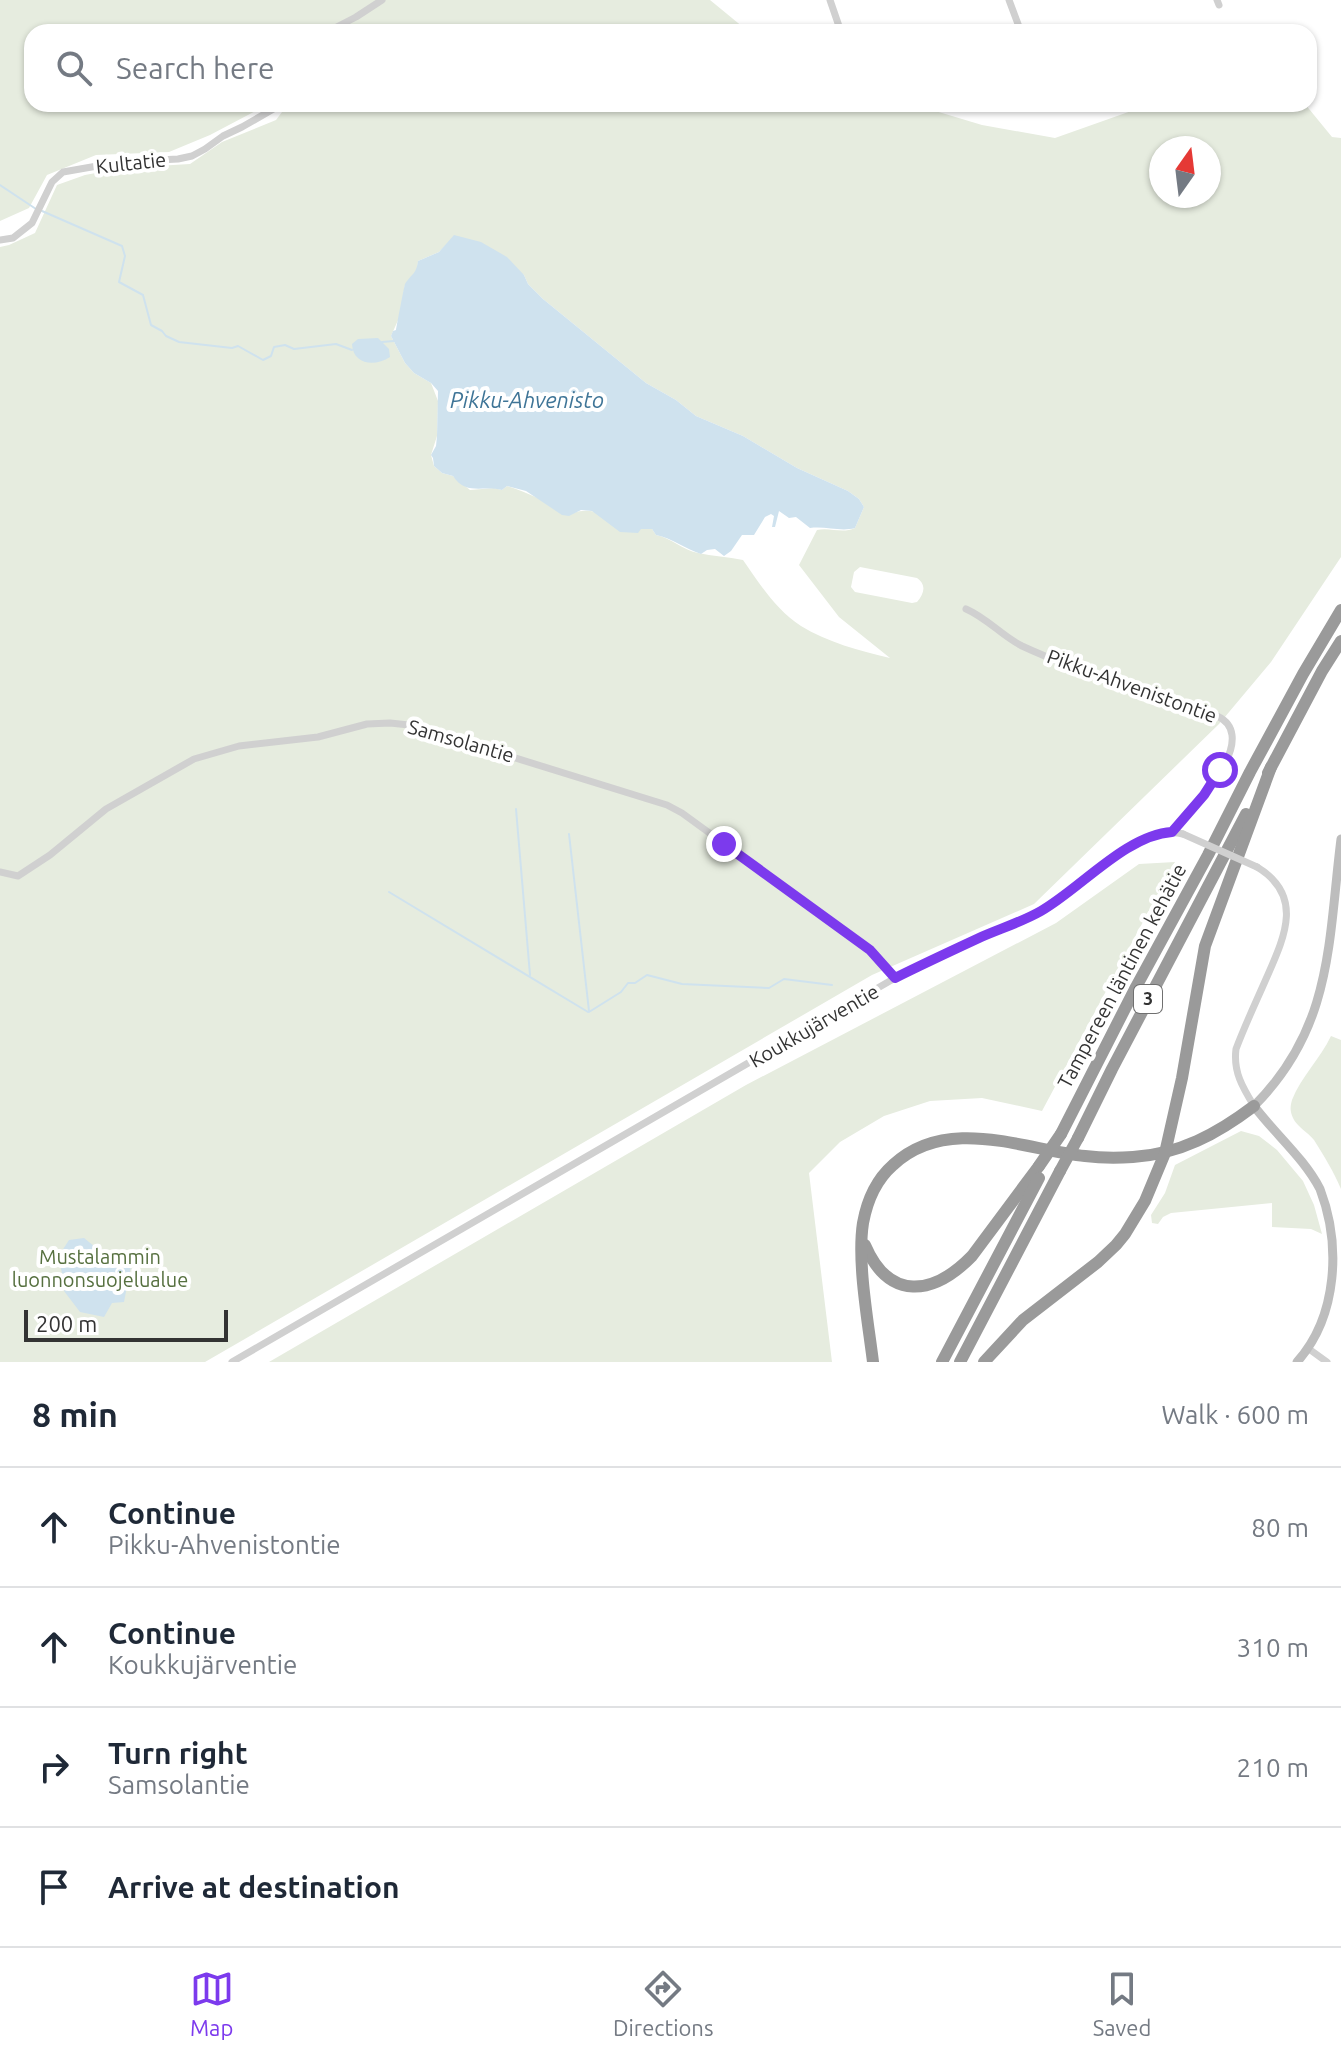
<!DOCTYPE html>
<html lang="en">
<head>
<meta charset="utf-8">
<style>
  body { margin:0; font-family:Ubuntu,sans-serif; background:#f2f2f3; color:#1f2937 }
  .compass { position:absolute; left:1149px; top:136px; width:72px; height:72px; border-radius:50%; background:#fff; box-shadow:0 2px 6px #0004; rotate:14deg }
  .scale { position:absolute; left:24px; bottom:20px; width:204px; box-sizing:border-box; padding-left:8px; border:4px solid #333; border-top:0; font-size:22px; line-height:28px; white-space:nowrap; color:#333; -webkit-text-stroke:6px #fff; paint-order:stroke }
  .stop { position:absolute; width:24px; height:24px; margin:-18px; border:6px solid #7c3aed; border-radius:50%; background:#fff }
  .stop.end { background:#7c3aed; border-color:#fff; box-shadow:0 2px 8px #0008 }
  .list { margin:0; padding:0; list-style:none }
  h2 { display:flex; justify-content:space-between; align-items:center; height:104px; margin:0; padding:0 32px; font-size:34px }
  h2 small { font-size:26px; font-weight:400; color:#747a83 }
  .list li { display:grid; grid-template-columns:52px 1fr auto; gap:24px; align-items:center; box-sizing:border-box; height:120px; padding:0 32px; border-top:2px solid #e0e1e3 }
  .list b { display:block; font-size:30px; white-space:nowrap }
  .list p { margin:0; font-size:26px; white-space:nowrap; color:#747a83 }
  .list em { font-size:26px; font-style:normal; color:#747a83 }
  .icon { flex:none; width:44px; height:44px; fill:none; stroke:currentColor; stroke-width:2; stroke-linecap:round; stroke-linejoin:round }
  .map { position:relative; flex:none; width:1341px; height:1362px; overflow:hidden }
  .search { position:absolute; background:#fff; box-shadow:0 2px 6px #0004; left:24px; right:24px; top:24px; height:88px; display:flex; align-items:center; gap:20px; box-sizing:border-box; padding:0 28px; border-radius:24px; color:#747a83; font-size:30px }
  .sheet { height:584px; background:#fff }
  nav { display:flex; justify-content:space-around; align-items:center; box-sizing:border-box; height:112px; border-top:2px solid #e0e1e3; background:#fff; font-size:22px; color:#747a83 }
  nav a { display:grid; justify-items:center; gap:4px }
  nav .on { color:#7c3aed }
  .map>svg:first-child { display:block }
  .green { fill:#e6ecdf; fill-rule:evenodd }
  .water { fill:#cfe2ee }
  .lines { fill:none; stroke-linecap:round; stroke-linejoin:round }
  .stream { stroke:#cfe2ee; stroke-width:2 }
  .street { stroke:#d0d0d0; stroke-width:7 }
  .secondary { stroke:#bdbdbd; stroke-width:9 }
  .highway { stroke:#9a9a9a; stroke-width:12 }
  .street-bridge { stroke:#d0d0d0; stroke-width:7 }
  .highway-bridge { stroke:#9a9a9a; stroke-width:12 }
  .route { stroke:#7c3aed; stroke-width:10 }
  .labels { text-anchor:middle; stroke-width:8; stroke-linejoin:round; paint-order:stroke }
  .shield { fill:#fff; stroke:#707070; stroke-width:2 }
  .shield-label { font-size:18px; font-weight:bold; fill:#333 }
  .street-label { font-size:20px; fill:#333; stroke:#fff }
  .park-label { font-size:20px; fill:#56703f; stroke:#fff }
  .water-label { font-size:22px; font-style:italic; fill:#3f7597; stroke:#fff }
</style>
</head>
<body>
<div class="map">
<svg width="1341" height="1362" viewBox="0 0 1341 1362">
  <rect width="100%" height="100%" fill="#fff"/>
  <g class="green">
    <path d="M0 0H710L749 32H32V104H269L210 135 169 152 96 155 47 175 29 208 0 221Z"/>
    <path d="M288 104H912L982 125 1055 138 1151 104H1305L1332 137 1341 138V557L1271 662 1219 724 1034 904 872 975 205 1362H0V247L9 245 35 233 57 185 85 175 123 168 190 164 222 142 276 120ZM1161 148H1209V196H1161ZM451 240 524 275 528 284 543 299 646 383 676 400 696 416 743 436 797 468 848 491 859 499 864 507 855 528C842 534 830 527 817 530L799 565 839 617 890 658C860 651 827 642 801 626 776 610 759 583 743 560 728 557 712 556 698 553 682 550 672 538 656 535L652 529C625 528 599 503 573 513 550 505 530 493 507 486L502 490 494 488 470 490 453 476 442 473 434 466 431 455 437 436 438 401 431 383 414 373 405 363 391 336 399 318 405 285 417 272 418 261 439 252ZM860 567 917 578C927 585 924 594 917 602L912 603 855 592 851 587 854 572Z"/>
    <path d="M1175 862 1042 1111 982 1098 930 1101 884 1116 840 1142 809 1173 832 1362H269L746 1085 1056 923 1139 864Z"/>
    <path d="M1331 1036 1341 1040V1189C1334 1172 1324 1156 1314 1140 1308 1132 1297 1127 1293 1118 1290 1111 1290 1107 1292 1100 1301 1077 1320 1059 1331 1036Z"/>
    <path d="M1241 1131 1259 1136 1277 1150 1303 1181 1314 1205 1322 1234 1311 1229 1272 1227V1203L1171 1213 1163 1217 1158 1224 1152 1223 1151 1215 1165 1193 1175 1165Z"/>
  </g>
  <g class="water">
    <path d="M454 235 481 242 507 257 524 275 528 284 543 299 646 383 676 400 696 416 743 436 797 468 848 491 859 499 864 507 855 528C841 532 826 526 810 528L796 517 789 518 779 511 775 527H772L774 516 771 514 765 517 754 535H742L731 551 724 556 715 549 707 550 701 554C685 549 672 538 656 535L652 529H641L638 533 620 532 592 511 581 510 569 516 562 515 526 491 507 486 502 490C483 485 466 496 453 476L442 473 434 466 433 458 431 455 436 446 437 436 438 391 431 383 414 373 405 363 391 336 393 331 396 330C397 324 404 287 405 284 412 273 416 275 418 261L439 252Z"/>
    <path d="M378 338 389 349 390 357C375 367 353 365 352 344L358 339Z"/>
    <path d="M84 1238 110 1259 119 1251 132 1261 124 1302 112 1303 104 1317 80 1312 64 1291 71 1281 62 1273 58 1257 69 1240Z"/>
  </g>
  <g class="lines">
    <g class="stream">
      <path d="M0 185 36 209"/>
      <path d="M42 211 122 246 125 256 119 282 143 295 151 325 162 331 166 336 179 342 232 348 238 346 263 360 271 356 274 347 285 345 294 349 336 344 352 350"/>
      <path d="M382 342 394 341"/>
      <path d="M516 809 530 975"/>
      <path d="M569 834 589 1011"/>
      <path d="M389 892 588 1012"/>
      <path d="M589 1012 621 992 628 983H635L647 975 682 984 769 988 784 979 832 985"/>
    </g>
    <g class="street">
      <path d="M830 0 841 32"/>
      <path d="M1009 0 1021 32"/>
      <path d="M1217 0 1219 5"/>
      <path d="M327 32 356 17 382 0"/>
      <path d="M0 240 13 238 32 223 52 182 63 172 120 162 178 159 192 156 205 149 223 136 242 127 282 104"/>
      <path d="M966 609C987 618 1002 636 1022 646 1063 665 1106 680 1148 695 1157 699 1167 703 1176 706 1195 712 1229 710 1232 735 1236 767 1189 807 1172 832"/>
      <path d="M0 872 18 876 50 855 106 809 194 759 239 746 318 737 367 724 390 723 409 725 667 805 682 813 870 950 895 978"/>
      <path d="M1254 1106C1243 1088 1233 1072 1236 1049 1245 1025 1256 1002 1266 979 1284 938 1305 896 1257 867"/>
      <path d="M1309 1349 1327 1362"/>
      <path d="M232 1362 895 978C921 965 947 952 973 941 1001 929 1031 918 1056 901 1090 878 1140 824 1183 834"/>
    </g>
    <path class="secondary" d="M1297 1362C1338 1316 1341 1244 1320 1189 1304 1158 1275 1134 1254 1106 1333 1027 1328 942 1341 839"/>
    <g class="highway">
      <path d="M1268 773 1322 671 1341 641"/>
      <path d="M1061 1134 1136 987 1208 855 1250 772 1303 674 1341 610"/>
      <path d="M1078 1138 1112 1069 1246 814"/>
      <path d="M865 1245C889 1301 933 1296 972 1256L1039 1166"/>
      <path d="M873 1362C868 1321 857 1262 863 1223 867 1201 876 1180 893 1165 947 1115 1022 1149 1085 1156 1101 1158 1117 1158 1133 1157 1180 1154 1217 1134 1254 1106"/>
      <path d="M942 1362 1039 1178"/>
      <path d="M960 1362 1060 1171"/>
      <path d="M984 1362 1023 1320 1098 1262 1116 1245 1125 1234 1145 1201 1165 1153 1182 1078 1205 946 1271 767"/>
    </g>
    <path class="street-bridge" d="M1183 834 1257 867"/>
    <g class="highway-bridge">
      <path d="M1039 1166 1061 1134"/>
      <path d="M1060 1171 1078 1138"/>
    </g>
  </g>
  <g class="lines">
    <path class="route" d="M724 844 870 950 895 978C923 964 951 951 979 938 999 929 1022 922 1041 911 1081 888 1126 835 1172 832L1204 795 1220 770"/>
  </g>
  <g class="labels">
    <rect class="shield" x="1134" y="985" width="28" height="28" rx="6"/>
    <g class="shield-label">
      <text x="1148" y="1005">3</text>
    </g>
    <g class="street-label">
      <text transform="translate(131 163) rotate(-6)" y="7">Kultatie</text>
      <text transform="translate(1132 686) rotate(20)" y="7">Pikku-Ahvenistontie</text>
      <text transform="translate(461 741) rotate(16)" y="7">Samsolantie</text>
      <text transform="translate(1122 976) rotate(-62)" y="7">Tampereen läntinen kehätie</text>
      <text transform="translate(814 1026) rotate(-30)" y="7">Koukkujärventie</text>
    </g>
    <g class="park-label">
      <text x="100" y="1264">Mustalammin<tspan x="100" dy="23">luonnonsuojelualue</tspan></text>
    </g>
    <g class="water-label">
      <text x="527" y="408">Pikku-Ahvenisto</text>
    </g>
  </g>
</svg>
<svg class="compass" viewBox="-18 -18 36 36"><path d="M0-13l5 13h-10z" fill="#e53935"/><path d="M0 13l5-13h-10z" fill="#747a83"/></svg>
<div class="scale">200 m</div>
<div class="stop" style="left:1220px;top:770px"></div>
<div class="stop end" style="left:724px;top:844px"></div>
<div class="search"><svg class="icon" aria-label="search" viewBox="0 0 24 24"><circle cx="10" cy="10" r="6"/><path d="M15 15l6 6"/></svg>Search here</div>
</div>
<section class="sheet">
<h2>8 min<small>Walk · 600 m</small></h2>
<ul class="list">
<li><svg class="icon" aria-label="ahead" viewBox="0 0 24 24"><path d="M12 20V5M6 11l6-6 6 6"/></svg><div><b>Continue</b><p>Pikku-Ahvenistontie</p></div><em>80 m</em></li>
<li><svg class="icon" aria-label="ahead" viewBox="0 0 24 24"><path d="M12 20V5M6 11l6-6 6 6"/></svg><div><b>Continue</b><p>Koukkujärventie</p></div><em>310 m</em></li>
<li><svg class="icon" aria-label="right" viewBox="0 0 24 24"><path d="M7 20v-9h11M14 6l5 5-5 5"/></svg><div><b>Turn right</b><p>Samsolantie</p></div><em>210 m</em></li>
<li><svg class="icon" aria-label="arrive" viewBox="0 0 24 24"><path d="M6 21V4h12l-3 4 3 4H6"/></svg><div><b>Arrive at destination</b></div></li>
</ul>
</section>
<nav>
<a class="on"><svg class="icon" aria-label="map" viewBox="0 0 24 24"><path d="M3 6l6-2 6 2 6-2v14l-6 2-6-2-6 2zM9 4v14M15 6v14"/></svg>Map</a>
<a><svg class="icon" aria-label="directions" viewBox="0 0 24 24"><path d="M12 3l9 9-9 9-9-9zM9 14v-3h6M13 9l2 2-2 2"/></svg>Directions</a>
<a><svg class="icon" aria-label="saved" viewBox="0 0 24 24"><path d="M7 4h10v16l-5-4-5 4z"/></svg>Saved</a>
</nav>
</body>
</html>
